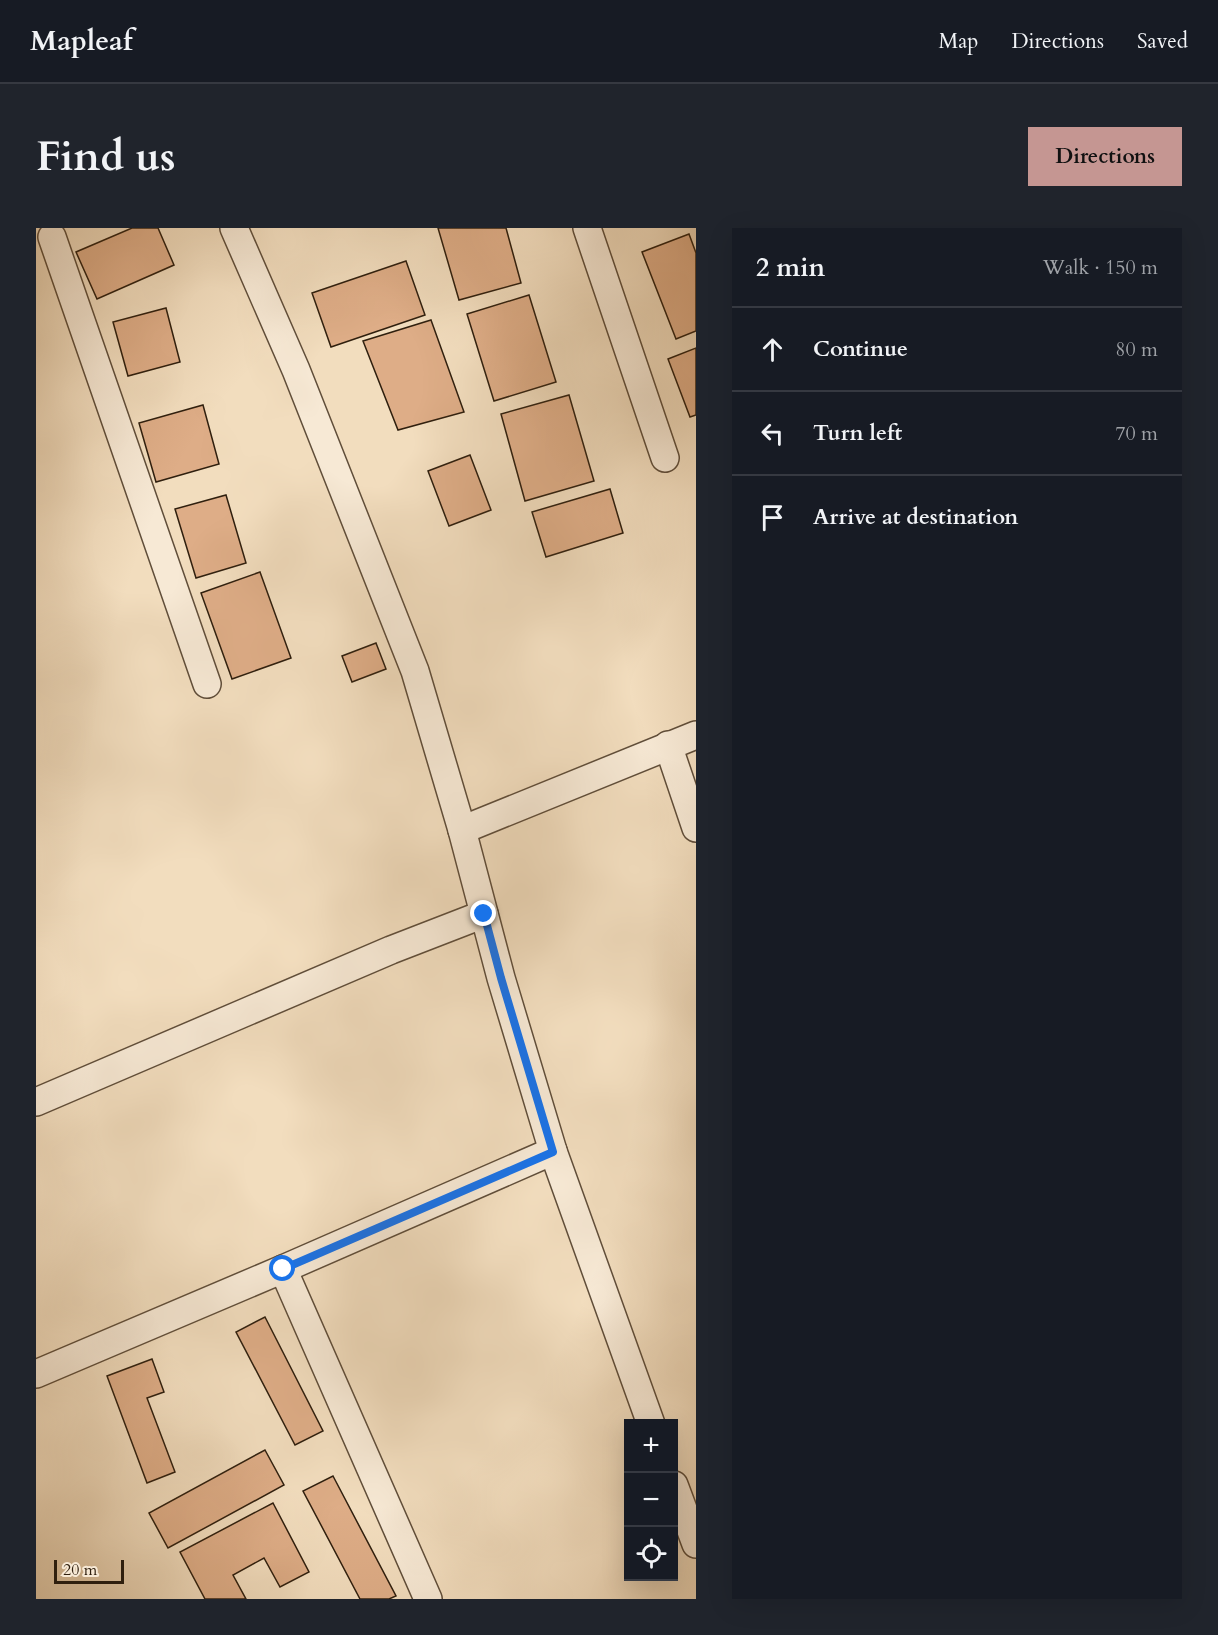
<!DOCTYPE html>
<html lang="en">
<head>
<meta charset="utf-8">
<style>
  body { margin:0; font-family:Cardo,serif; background:#20242c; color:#f1f3f6 }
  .controls { position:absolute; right:18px; bottom:18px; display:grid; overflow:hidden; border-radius:0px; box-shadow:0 6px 24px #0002 }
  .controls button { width:54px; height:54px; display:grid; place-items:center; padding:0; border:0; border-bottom:2px solid #363941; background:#171b24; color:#f1f3f6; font:30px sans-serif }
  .scale { position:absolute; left:18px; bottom:15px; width:70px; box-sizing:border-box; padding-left:6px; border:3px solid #2f1f0e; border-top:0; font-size:16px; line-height:21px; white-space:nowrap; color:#2f1f0e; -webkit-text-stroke:4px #f7e9d5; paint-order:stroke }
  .stop { position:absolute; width:18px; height:18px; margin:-14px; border:4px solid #1a73e8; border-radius:50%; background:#fff }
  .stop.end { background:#1a73e8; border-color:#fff; box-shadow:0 2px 6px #0008 }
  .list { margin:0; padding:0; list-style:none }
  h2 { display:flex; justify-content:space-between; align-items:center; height:78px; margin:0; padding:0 24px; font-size:26px }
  h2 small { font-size:20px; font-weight:400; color:#9ea1a6 }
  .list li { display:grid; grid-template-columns:39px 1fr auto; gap:18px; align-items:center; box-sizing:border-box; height:84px; padding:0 24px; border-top:2px solid #363941 }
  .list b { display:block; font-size:22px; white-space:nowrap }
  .list em { font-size:20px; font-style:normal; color:#9ea1a6 }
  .icon { flex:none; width:33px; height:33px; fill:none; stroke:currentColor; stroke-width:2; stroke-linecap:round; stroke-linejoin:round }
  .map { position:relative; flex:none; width:660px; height:1371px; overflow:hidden; border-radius:0px }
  header { display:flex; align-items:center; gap:36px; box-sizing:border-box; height:84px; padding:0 30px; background:#171b24; border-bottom:2px solid #363941 }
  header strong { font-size:28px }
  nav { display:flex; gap:33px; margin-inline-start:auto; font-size:21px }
  .intro { display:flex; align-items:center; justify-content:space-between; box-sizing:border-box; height:144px; padding:0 36px }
  h1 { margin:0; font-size:42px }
  .button { padding:15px 27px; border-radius:0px; background:#c59692; color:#111; font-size:21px; font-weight:700 }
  main { display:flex; gap:36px; padding:0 36px }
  aside { flex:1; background:#171b24; border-radius:0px; box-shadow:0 6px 24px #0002 }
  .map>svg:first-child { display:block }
  .building { fill:#dead87; stroke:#2f1f0e; stroke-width:1.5 }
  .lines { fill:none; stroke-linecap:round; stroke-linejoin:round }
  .minor-casing { stroke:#604e3a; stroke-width:30 }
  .minor { stroke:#f7e9d5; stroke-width:27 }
  .route { stroke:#1a73e8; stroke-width:8 }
</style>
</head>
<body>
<header>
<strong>Mapleaf</strong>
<nav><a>Map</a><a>Directions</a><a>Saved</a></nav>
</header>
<div class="intro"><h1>Find us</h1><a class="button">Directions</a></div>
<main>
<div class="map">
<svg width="660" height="1371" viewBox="0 0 660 1371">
  <rect width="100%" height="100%" fill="#f2ddbe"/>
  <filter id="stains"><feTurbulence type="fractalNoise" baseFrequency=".00333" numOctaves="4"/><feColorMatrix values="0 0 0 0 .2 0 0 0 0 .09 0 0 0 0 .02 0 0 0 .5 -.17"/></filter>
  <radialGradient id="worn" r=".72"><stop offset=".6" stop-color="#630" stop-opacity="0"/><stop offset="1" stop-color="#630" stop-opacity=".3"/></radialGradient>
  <g class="building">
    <path d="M96 0H122L138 37 61 71 40 24Z"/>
    <path d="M402 0H470L485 55 423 72Z"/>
    <path d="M653 6 660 25V103L640 111 606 24Z"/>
    <path d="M370 33 389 87 295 119 276 65Z"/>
    <path d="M493 67 520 154 458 173 431 86Z"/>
    <path d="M130 80 144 134 92 148 77 94Z"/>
    <path d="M395 92 428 184 362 202 327 113Z"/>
    <path d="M660 120V187L654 189 632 131Z"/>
    <path d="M533 167 558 253 489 273 465 186Z"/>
    <path d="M167 177 183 236 120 254 103 195Z"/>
    <path d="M434 227 455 282 413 298 392 243Z"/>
    <path d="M574 261 587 305 510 329 496 284Z"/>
    <path d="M190 267 210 335 160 350 139 281Z"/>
    <path d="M224 344 255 430 196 451 165 365Z"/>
    <path d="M340 415 350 441 316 454 306 428Z"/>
    <path d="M229 1089 287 1203 259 1217 200 1104Z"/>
    <path d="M116 1131 128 1164 111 1170 139 1244 111 1255 71 1148Z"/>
    <path d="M229 1222 248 1257 132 1320 113 1285Z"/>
    <path d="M297 1248 360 1368 353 1371H324L267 1263Z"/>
    <path d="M237 1275 273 1344 244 1359 228 1330 197 1347 210 1371H169L144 1324Z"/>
  </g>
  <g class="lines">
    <defs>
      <g id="minor">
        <path d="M198 0 260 142 379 443 426 602 465 750 517 923 615 1196"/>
        <path d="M551 0 629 230"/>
        <path d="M16 9 171 456"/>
        <path d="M632 517 660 600"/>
        <path d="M426 602 660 507"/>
        <path d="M0 874 355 722 448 686"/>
        <path d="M247 1041 392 1371"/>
        <path d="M0 1146 247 1041 517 923"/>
        <path d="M638 1257 660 1316"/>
      </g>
    </defs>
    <use href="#minor" class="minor-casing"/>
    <use href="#minor" class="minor"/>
  </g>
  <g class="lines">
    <path class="route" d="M247 1041 517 924 465 750 448 686"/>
  </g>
  <rect width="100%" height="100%" filter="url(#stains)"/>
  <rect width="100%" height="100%" fill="url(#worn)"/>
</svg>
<div class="controls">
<button>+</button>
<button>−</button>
<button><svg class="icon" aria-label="locate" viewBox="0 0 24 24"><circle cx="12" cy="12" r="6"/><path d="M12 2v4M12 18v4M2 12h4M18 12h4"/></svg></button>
</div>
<div class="scale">20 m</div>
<div class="stop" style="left:247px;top:1041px"></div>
<div class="stop end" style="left:448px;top:686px"></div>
</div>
<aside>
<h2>2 min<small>Walk · 150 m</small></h2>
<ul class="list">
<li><svg class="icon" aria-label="ahead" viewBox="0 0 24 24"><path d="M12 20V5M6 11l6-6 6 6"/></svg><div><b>Continue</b></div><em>80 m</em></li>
<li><svg class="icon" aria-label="left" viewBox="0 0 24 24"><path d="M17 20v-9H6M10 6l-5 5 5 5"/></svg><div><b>Turn left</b></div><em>70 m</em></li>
<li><svg class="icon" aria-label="arrive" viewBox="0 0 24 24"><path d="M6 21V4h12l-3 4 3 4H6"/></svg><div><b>Arrive at destination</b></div></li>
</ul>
</aside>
</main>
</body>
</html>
